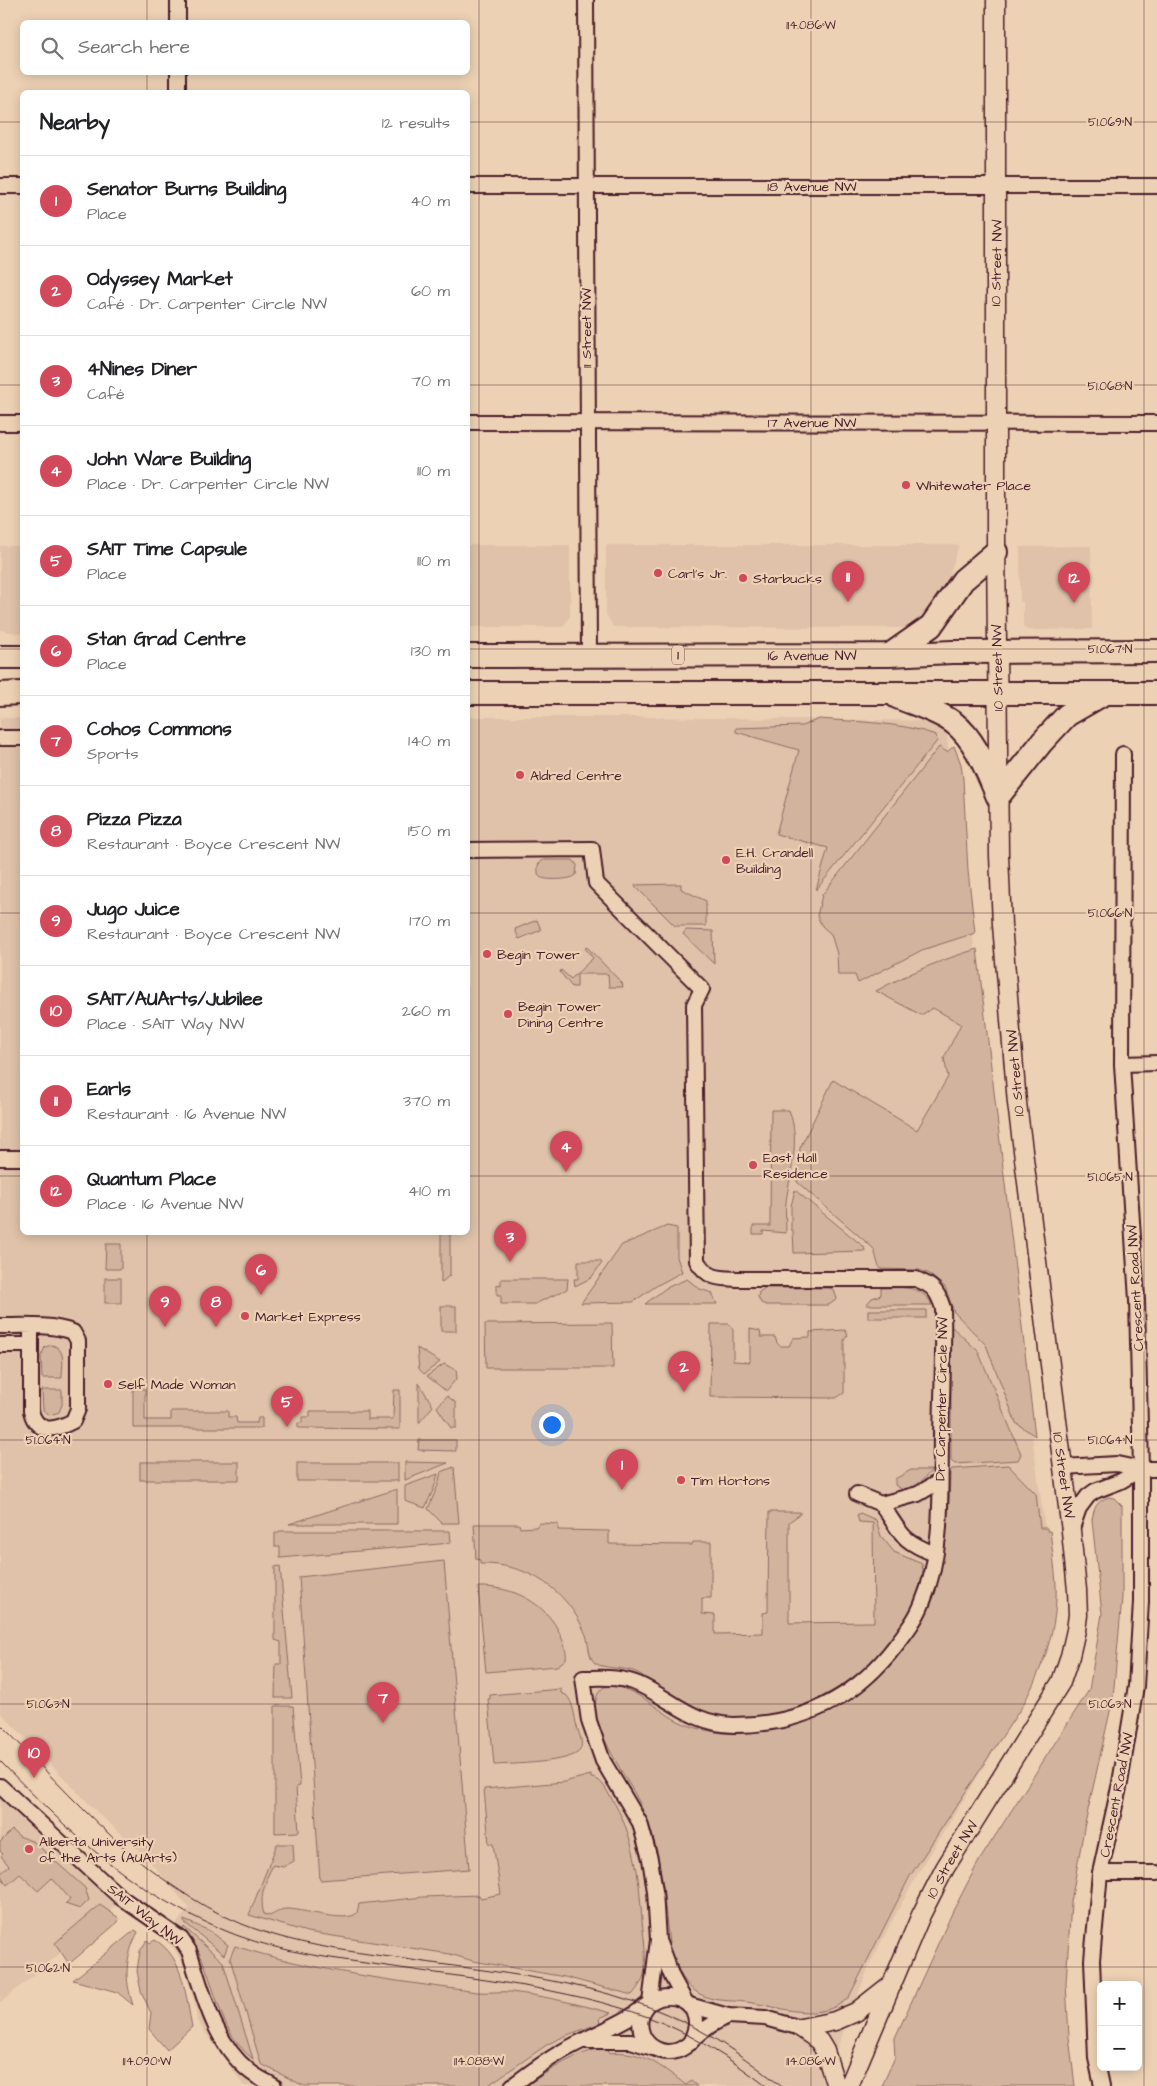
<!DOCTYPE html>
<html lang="en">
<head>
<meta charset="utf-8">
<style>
  body { margin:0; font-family:"Architects Daughter",sans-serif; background:#f2f2f2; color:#202124 }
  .controls { position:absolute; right:15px; bottom:15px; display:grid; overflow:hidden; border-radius:8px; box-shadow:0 2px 12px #0003 }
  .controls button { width:45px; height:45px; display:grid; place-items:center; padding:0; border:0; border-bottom:1px solid #e0e0e0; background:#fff; color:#202124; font:25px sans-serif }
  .you { position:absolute; left:551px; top:1424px; width:18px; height:18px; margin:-12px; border:4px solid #fff; border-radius:50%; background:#1a73e8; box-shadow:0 0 0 8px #1a73e833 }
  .badge { display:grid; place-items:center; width:32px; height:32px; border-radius:50%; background:#d1495b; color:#fff; font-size:16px; font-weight:700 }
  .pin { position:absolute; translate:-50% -41px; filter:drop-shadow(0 1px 2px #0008) }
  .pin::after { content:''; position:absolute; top:26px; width:18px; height:15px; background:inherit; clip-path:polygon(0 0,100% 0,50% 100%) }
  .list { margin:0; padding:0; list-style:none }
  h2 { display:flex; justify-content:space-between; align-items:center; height:65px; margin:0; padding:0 20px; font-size:21px }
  h2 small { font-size:16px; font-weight:400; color:#757577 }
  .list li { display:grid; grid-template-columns:32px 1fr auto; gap:15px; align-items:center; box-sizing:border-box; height:90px; padding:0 20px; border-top:1px solid #e0e0e0 }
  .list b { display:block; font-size:19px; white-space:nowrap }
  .list p { margin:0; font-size:16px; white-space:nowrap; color:#757577 }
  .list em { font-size:16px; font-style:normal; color:#757577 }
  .icon { flex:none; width:28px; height:28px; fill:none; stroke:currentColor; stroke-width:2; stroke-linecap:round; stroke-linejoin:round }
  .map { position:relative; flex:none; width:1157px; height:2086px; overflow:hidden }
  .search { position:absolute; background:#fff; box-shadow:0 2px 12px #0003; left:20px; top:20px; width:450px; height:55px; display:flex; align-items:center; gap:12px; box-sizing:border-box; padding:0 18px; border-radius:8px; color:#757577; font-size:19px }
  .panel { position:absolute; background:#fff; box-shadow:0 2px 12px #0003; left:20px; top:90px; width:450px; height:1145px; border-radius:8px }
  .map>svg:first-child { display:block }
  .built { fill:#dfc2a9 }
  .green { fill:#d2b49e; stroke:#8e6a64 }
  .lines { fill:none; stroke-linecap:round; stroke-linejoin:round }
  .minor-casing { stroke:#4a1f2b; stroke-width:18 }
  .tertiary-casing { stroke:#4a1f2b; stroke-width:21 }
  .trunk-casing { stroke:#4a1f2b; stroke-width:26 }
  .minor { stroke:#edd1b4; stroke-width:14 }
  .tertiary { stroke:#edd1b4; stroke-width:18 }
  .trunk { stroke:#edd1b4; stroke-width:22 }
  .tram { stroke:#4a1f2b; stroke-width:1 }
  .ticks { fill:none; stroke:#4a1f2b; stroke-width:1; stroke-opacity:0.45 }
  .poi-dot { fill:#d1495b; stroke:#edd1b4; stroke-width:2 }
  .labels { text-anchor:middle; stroke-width:4.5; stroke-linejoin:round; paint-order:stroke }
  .shield { fill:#edd1b4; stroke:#7b5454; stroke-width:1 }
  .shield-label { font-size:12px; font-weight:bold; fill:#4a1f2b }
  .street-label { font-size:14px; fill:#4a1f2b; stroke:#edd1b4 }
  .poi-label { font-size:14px; fill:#4a1f2b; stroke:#edd1b4; text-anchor:start }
  .ticks-label { font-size:12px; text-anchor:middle; fill:#4a1f2b; stroke:#edd1b4; stroke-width:4.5; stroke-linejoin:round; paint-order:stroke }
</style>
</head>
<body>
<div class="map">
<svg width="1157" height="2086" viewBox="0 0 1157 2086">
  <rect width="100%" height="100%" fill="#edd1b4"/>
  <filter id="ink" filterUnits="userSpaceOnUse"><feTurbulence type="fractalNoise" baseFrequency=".02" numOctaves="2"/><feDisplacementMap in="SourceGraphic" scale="10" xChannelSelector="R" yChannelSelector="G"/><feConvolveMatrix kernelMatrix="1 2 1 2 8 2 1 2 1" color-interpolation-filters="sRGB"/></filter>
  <g filter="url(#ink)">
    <g class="built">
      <path d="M468 545H570V616L563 627H468Z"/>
      <path d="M606 545H959L949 576 939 597 926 616 917 624 907 628 613 627 606 614Z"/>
      <path d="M0 546H22V634L0 630Z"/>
      <path d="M1091 546 1092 629 1027 630 1023 626V602H1020V547Z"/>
      <path d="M468 717H630L945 721 984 1023 1027 1401 1055 1598 1048 1652 1027 1697 919 1872 893 1919 870 1964 822 2086H697L691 2081 686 2086H244L197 2021 195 2005 184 1966 174 1948 164 1938 189 1908 147 1858 98 1813 0 1712V718H22V1232H468Z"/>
      <path d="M0 1795 117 1904 68 1947 0 2003Z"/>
    </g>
    <g class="green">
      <path d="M819 719C858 722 899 722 936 735L937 741 816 890 828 848 776 834 799 750 736 732V728L802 726Z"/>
      <path d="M954 746 961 764 963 779 968 871 975 933 922 950 858 983 855 975H838L837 954 831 934 822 926 817 916 822 895 939 747 947 752Z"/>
      <path d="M543 860H573L577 865 576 875C572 880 546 881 540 877 537 874 538 869 538 865Z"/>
      <path d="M681 884V889L706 901V926H675L634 885Z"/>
      <path d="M537 920 541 930 519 939 515 929Z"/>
      <path d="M686 930 713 931 714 964 683 934Z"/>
      <path d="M587 947 622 983 623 987H609L608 974H577V987H572L560 972 561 970 571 979 593 958 585 948Z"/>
      <path d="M977 949 1035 1436 1016 1423 986 1345 954 1312 945 1287 928 1273 919 1270 881 1269C876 1263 877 1255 873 1248L797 1182 800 1148 833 1080 917 1130 948 1077 944 1058 961 1024 933 1008 921 1015 876 991C909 973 941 960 977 949Z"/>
      <path d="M771 1110H789C801 1141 790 1172 786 1202 785 1212 786 1223 786 1233L763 1231V1234H753V1226H770Z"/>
      <path d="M795 1190 864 1247 865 1251 794 1253 793 1230H791V1206Z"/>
      <path d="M667 1226 677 1228V1257L682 1272 656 1286 633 1302 581 1303 622 1245Z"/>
      <path d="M441 1233H450V1275L441 1283Z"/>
      <path d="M106 1244H121V1269H105Z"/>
      <path d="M578 1261H600L602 1263 591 1278 575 1286 574 1279H578Z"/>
      <rect x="105" y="1278" width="16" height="25"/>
      <path d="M501 1279H568L567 1289 535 1304H501V1295H497V1284L501 1285Z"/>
      <path d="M687 1279 700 1289 712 1293 717 1304H645L666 1288Z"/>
      <path d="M765 1288H829L834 1290 837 1299 829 1305H766L761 1303 758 1297 759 1292Z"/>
      <path d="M881 1288C901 1288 922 1284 932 1305H866L872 1298 881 1295Z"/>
      <rect x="441" y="1306" width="15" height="25"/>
      <rect x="868" y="1310" width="58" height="8"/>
      <path d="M612 1323 613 1368H486L485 1324Z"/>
      <path d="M711 1324H729L733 1330V1361L750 1362V1329L760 1331 761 1337H775L777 1343 780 1346H789L793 1338 810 1337V1332L845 1330 848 1335 844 1340V1393L836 1398 710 1397Z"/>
      <path d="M951 1326 978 1351 1021 1454 1018 1460 955 1464 951 1461Z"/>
      <path d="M52 1345C67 1349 62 1366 62 1378H42L41 1356 45 1347Z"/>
      <path d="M417 1348 440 1362 424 1374 419 1369Z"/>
      <path d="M444 1364 456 1370 457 1378 446 1391 427 1376Z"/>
      <path d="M419 1383 433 1406 419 1423Z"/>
      <path d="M133 1389H145V1420H171V1411H228V1417H236L237 1423H257L258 1418H262V1428H133Z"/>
      <path d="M42 1390H62V1405L59 1412 50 1415 43 1410Z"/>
      <path d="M394 1390H400V1429L298 1428V1423H302V1417H310V1411H367V1419H393Z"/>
      <path d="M447 1396 456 1403V1428H451L437 1407Z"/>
      <path d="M419 1440H456V1451L418 1450Z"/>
      <rect x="140" y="1462" width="99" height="18"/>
      <path d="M405 1462 448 1463 405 1480Z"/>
      <rect x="297" y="1463" width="101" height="18"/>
      <path d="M1008 1465 1036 1494 1040 1528H1047V1531H1050C1052 1549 1055 1567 1056 1585 1058 1628 1043 1667 1023 1705L910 1876 849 1997C820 2025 780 2006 746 2002 729 2000 712 2002 698 1993 685 1985 678 1972 675 1958H671C662 1899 666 1852 636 1796 625 1775 576 1706 604 1687 630 1682 655 1709 678 1721 688 1726 699 1729 710 1731 750 1739 784 1728 819 1710 832 1704 848 1699 860 1690 933 1637 949 1556 950 1472L952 1469Z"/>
      <path d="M454 1467 459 1523H442L428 1509 438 1485 441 1472Z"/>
      <path d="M911 1470H932L917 1486 903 1490 895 1485V1479Z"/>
      <path d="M438 1474 434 1488 425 1508 405 1501V1486Z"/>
      <path d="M397 1489V1524H289Z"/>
      <path d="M1109 1497 1114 1498 1122 1506V1598L1113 1698 1084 1828 1071 1902 1066 1983 1069 2037 1075 2086H882L895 2057 894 2040 953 1911 979 1861 1089 1690 1102 1614 1092 1520C1094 1508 1096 1501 1109 1497Z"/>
      <path d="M769 1512H800V1514L789 1522V1623L874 1622 873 1523 859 1522 857 1515 860 1513 876 1520 881 1536 894 1552 922 1564C928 1593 897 1633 879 1654 838 1699 758 1734 698 1709 675 1700 657 1683 636 1672 624 1667 603 1669 595 1663 588 1657 589 1643 586 1635 568 1590 528 1563 480 1564V1560L476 1559 474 1524H519L520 1528 536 1527 539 1523 558 1524V1530L609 1531V1544L692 1545 693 1542H711V1598H702V1614L715 1615V1634L763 1633V1613L768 1612Z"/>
      <path d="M279 1531H450L451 1543 280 1558V1547H275V1533H278Z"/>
      <path d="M444 1561 469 1869 320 1880 299 1577Z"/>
      <path d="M280 1566 292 1698H275L276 1664H281V1642L275 1640V1567Z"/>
      <path d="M478 1587C513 1586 547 1603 561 1636 564 1644 567 1651 566 1659L557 1666 486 1672Z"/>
      <path d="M561 1689V1693L566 1695C574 1703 574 1716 577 1727 579 1734 584 1743 580 1750 573 1763 510 1764 494 1765L488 1699H490V1695Z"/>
      <path d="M275 1706H293L300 1786 296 1787 299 1832 275 1833Z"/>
      <path d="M591 1775V1778C601 1778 605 1788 610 1796 635 1835 639 1876 642 1921 644 1938 647 1958 644 1975 642 1982 637 1989 632 1995L565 1977 473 1961 450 1954 307 1932 249 1915 277 1844H293L294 1861 283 1867 273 1865 267 1877V1883C261 1889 261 1906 264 1914L269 1916C276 1914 279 1909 286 1909 300 1908 346 1924 357 1913L359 1904 423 1897 479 1895 481 1898 501 1894 493 1844H489L484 1789 564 1782Z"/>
      <path d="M12 1830 19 1836 34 1842 85 1888 89 1900 80 1909 65 1904 70 1899 52 1878 38 1891 20 1874 7 1885 0 1874 9 1866 1 1856 3 1854 0 1851V1842Z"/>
      <path d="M100 1905 119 1918 118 1922 69 1964 55 1943Z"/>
      <path d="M184 1920 210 1931 228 1945 224 1955 184 1922Z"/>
      <path d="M184 1927 223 1962 253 2059C210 2025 218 1966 183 1929Z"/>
      <path d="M135 1930 138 1932C125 1957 124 1978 133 2005L117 1992 73 1980Z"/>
      <path d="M147 1940 150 1943 155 1940C184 1956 186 1999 192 2027L167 2050 149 2029 151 2013 141 1991 137 1971 140 1951Z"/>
      <path d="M235 1946C313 1971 396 1981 477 1992 488 1993 500 1991 511 1992 545 1996 578 2004 611 2013L600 2018 601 2023 567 2035 548 2044 487 2086H304L261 2064 230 1958Z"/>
      <path d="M608 2046 609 2053C642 2049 662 2067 686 2085L691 2081 697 2086H526C554 2067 574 2054 608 2046Z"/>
    </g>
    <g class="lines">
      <defs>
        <g id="minor">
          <path d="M178 0V22"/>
          <path d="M586 0 589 655"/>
          <path d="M178 72V92"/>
          <path d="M0 186H22"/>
          <path d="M468 186H1157"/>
          <path d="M468 422 1157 423"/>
          <path d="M0 423H22"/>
          <path d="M0 738H22"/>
          <path d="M468 850 592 849 596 883 702 989 694 1005 697 1261C709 1280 719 1278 740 1279H916C933 1286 937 1290 943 1308 944 1350 942 1393 941 1436 940 1491 944 1552 922 1604 916 1619 906 1632 896 1645 856 1698 801 1725 734 1725 692 1724 672 1699 638 1684 620 1676 602 1678 583 1678L589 1721 603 1761 640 1823 650 1859 655 1891 658 1940 650 2003"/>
          <path d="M1122 1064 1157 1063"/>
          <path d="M0 1158H22"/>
          <path d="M0 1326C24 1326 50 1324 73 1332L78 1341V1409L73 1421C56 1430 37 1435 31 1411V1327"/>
          <path d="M0 1345H31"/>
          <path d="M1062 1467 1117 1464 1141 1469H1157"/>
          <path d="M857 1494 881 1504 918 1494 940 1481"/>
          <path d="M881 1504C902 1533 899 1540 935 1554"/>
          <path d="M1071 1531 1079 1508 1088 1496 1095 1491 1121 1481 1141 1469"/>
          <path d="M0 1786 120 1897 181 1939 189 1951C203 1992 213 2041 248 2070 256 2077 265 2081 274 2086"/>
          <path d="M1100 1873H1157"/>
          <path d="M659 1943 672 1977 685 2001"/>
          <path d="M689 2005 728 2016 765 2018 801 2028"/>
          <path d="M647 2006C640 2015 638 2025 643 2036 651 2052 671 2057 686 2046 693 2040 699 2033 707 2028 713 2023 721 2020 728 2016"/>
          <path d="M586 2041H631L653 2048"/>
          <path d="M512 2086C529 2073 545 2061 563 2051 584 2039 607 2030 628 2018 638 2013 649 2001 660 1998 672 1995 686 1998 693 2010 699 2022 695 2032 690 2043"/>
          <path d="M1102 2086 1096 2058 1092 1960 1100 1873 1120 1783 1136 1686 1141 1602V1469L1137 1300 1122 1064 1123 754"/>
        </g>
        <g id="tertiary">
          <path d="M801 2028 835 2021 856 2012 889 1986"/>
          <path d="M801 2028 819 2041 825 2051 836 2086"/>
          <path id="s1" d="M849 2086 921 1915 945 1868 1061 1682 1070 1656 1076 1630 1078 1615 1077 1590 1071 1531 1017 1103 1002 925 999 855 996 539V0"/>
        </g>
        <g id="trunk">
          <path d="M891 654 931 626 963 580 996 552"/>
          <path id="s2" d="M468 656 889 655 952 652 1157 651"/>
          <path d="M0 657H22"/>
          <path d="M468 693H1157"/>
          <path d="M0 694 22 693"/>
          <path d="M897 697C916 705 938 711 954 723 976 740 987 772 998 797L1042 742 1067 715 1105 693"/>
        </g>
      </defs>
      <use href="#minor" class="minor-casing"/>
      <use href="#tertiary" class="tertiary-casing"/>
      <use href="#trunk" class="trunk-casing"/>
      <use href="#minor" class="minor"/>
      <use href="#tertiary" class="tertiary"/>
      <use href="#trunk" class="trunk"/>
      <g class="tram">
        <path d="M0 1724C74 1798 143 1883 242 1924 292 1944 345 1951 398 1958 494 1973 596 1979 684 2022 719 2039 751 2062 781 2086"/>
        <path d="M0 1761C74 1837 135 1896 236 1935 284 1953 337 1959 387 1966 472 1979 566 1987 648 2017 690 2033 730 2058 766 2086"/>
      </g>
    </g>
  </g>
  <path class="ticks" d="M147 0V22M479 0V2086M811 0V2086M1144 0V2086M147 72V92M0 122H22M468 122H1157M0 385H22M468 385H1157M0 649H22M468 649H1157M0 913H22M468 913H1157M0 1176H22M468 1176H1157M147 1232V2086M0 1440H1157M0 1704H1157M0 1967H1157"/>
  <g class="poi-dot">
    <circle cx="906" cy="485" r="5"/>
    <circle cx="658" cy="573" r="5"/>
    <circle cx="743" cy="578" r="5"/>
    <circle cx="520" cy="775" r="5"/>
    <circle cx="726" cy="860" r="5"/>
    <circle cx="487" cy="954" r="5"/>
    <circle cx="508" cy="1014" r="5"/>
    <circle cx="753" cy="1165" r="5"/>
    <circle cx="245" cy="1316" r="5"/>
    <circle cx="108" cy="1384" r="5"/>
    <circle cx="681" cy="1480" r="5"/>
    <circle cx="29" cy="1849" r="5"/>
  </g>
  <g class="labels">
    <rect class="shield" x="672" y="645.5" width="12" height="19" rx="4"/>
    <g class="shield-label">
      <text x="678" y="659">1</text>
    </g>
    <g class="street-label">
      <text x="812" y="191">18 Avenue NW</text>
      <text transform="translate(996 263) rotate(-89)" y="5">10 Street NW</text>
      <text transform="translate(586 328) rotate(-90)" y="5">11 Street NW</text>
      <text x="812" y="427">17 Avenue NW</text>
      <text dy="5" stroke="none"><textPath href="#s2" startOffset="344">16 Avenue NW</textPath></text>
      <text transform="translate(997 668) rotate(-91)" y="5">10 Street NW</text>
      <text transform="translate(1015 1073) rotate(-95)" y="5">10 Street NW</text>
      <text transform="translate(1135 1288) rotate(-93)" y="5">Crescent Road NW</text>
      <text transform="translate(941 1399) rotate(-89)" y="5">Dr. Carpenter Circle NW</text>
      <text transform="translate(1064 1475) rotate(82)" y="5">10 Street NW</text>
      <text transform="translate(1116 1795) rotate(-79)" y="5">Crescent Road NW</text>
      <text dy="5" stroke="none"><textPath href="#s1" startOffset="249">10 Street NW</textPath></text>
      <text transform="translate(145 1914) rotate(38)" y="5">SAIT Way NW</text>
    </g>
    <g class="poi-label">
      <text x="916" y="490">Whitewater Place</text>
      <text x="668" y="578">Carl's Jr.</text>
      <text x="753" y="583">Starbucks</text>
      <text x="530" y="780">Aldred Centre</text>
      <text x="736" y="857">E.H. Crandell<tspan x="736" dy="16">Building</tspan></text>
      <text x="497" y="959">Begin Tower</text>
      <text x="518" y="1011">Begin Tower<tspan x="518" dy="16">Dining Centre</tspan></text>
      <text x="763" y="1162">East Hall<tspan x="763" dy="16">Residence</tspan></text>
      <text x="255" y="1321">Market Express</text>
      <text x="118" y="1389">Self Made Woman</text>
      <text x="691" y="1485">Tim Hortons</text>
      <text x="39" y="1846">Alberta University<tspan x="39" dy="16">of the Arts (AUArts)</tspan></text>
    </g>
  </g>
  <g class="ticks-label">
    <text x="811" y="29">114.086°W</text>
    <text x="1110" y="126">51.069°N</text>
    <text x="1110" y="390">51.068°N</text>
    <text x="1110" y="653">51.067°N</text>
    <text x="1110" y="917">51.066°N</text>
    <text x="1110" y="1181">51.065°N</text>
    <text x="48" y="1444">51.064°N</text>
    <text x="1110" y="1444">51.064°N</text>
    <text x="48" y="1708">51.063°N</text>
    <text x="1110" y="1708">51.063°N</text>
    <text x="48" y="1972">51.062°N</text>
    <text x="147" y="2065">114.090°W</text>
    <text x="479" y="2065">114.088°W</text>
    <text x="811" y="2065">114.086°W</text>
  </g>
</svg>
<div class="controls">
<button>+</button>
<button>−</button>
</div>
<div class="you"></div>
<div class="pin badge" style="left:622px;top:1490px">1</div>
<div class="pin badge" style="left:684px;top:1392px">2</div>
<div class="pin badge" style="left:510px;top:1262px">3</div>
<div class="pin badge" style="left:566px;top:1172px">4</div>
<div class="pin badge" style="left:287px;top:1427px">5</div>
<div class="pin badge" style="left:261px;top:1295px">6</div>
<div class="pin badge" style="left:383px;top:1723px">7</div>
<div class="pin badge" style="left:216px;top:1327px">8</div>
<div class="pin badge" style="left:165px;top:1327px">9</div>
<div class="pin badge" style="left:34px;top:1778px">10</div>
<div class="pin badge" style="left:848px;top:602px">11</div>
<div class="pin badge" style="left:1074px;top:603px">12</div>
<div class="search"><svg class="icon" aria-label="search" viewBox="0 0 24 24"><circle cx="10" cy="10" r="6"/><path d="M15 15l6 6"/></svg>Search here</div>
<section class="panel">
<h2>Nearby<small>12 results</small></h2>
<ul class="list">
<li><span class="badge">1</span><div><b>Senator Burns Building</b><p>Place</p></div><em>40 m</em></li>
<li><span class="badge">2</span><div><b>Odyssey Market</b><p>Café · Dr. Carpenter Circle NW</p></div><em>60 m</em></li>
<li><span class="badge">3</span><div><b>4Nines Diner</b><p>Café</p></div><em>70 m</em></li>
<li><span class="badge">4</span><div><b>John Ware Building</b><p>Place · Dr. Carpenter Circle NW</p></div><em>110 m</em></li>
<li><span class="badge">5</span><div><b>SAIT Time Capsule</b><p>Place</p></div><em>110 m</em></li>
<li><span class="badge">6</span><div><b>Stan Grad Centre</b><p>Place</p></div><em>130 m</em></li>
<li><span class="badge">7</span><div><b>Cohos Commons</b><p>Sports</p></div><em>140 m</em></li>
<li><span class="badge">8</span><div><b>Pizza Pizza</b><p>Restaurant · Boyce Crescent NW</p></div><em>150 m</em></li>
<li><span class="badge">9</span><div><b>Jugo Juice</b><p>Restaurant · Boyce Crescent NW</p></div><em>170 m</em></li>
<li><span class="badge">10</span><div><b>SAIT/AUArts/Jubilee</b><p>Place · SAIT Way NW</p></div><em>260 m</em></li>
<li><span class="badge">11</span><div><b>Earls</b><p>Restaurant · 16 Avenue NW</p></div><em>370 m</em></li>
<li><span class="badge">12</span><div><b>Quantum Place</b><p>Place · 16 Avenue NW</p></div><em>410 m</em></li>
</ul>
</section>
</div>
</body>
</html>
